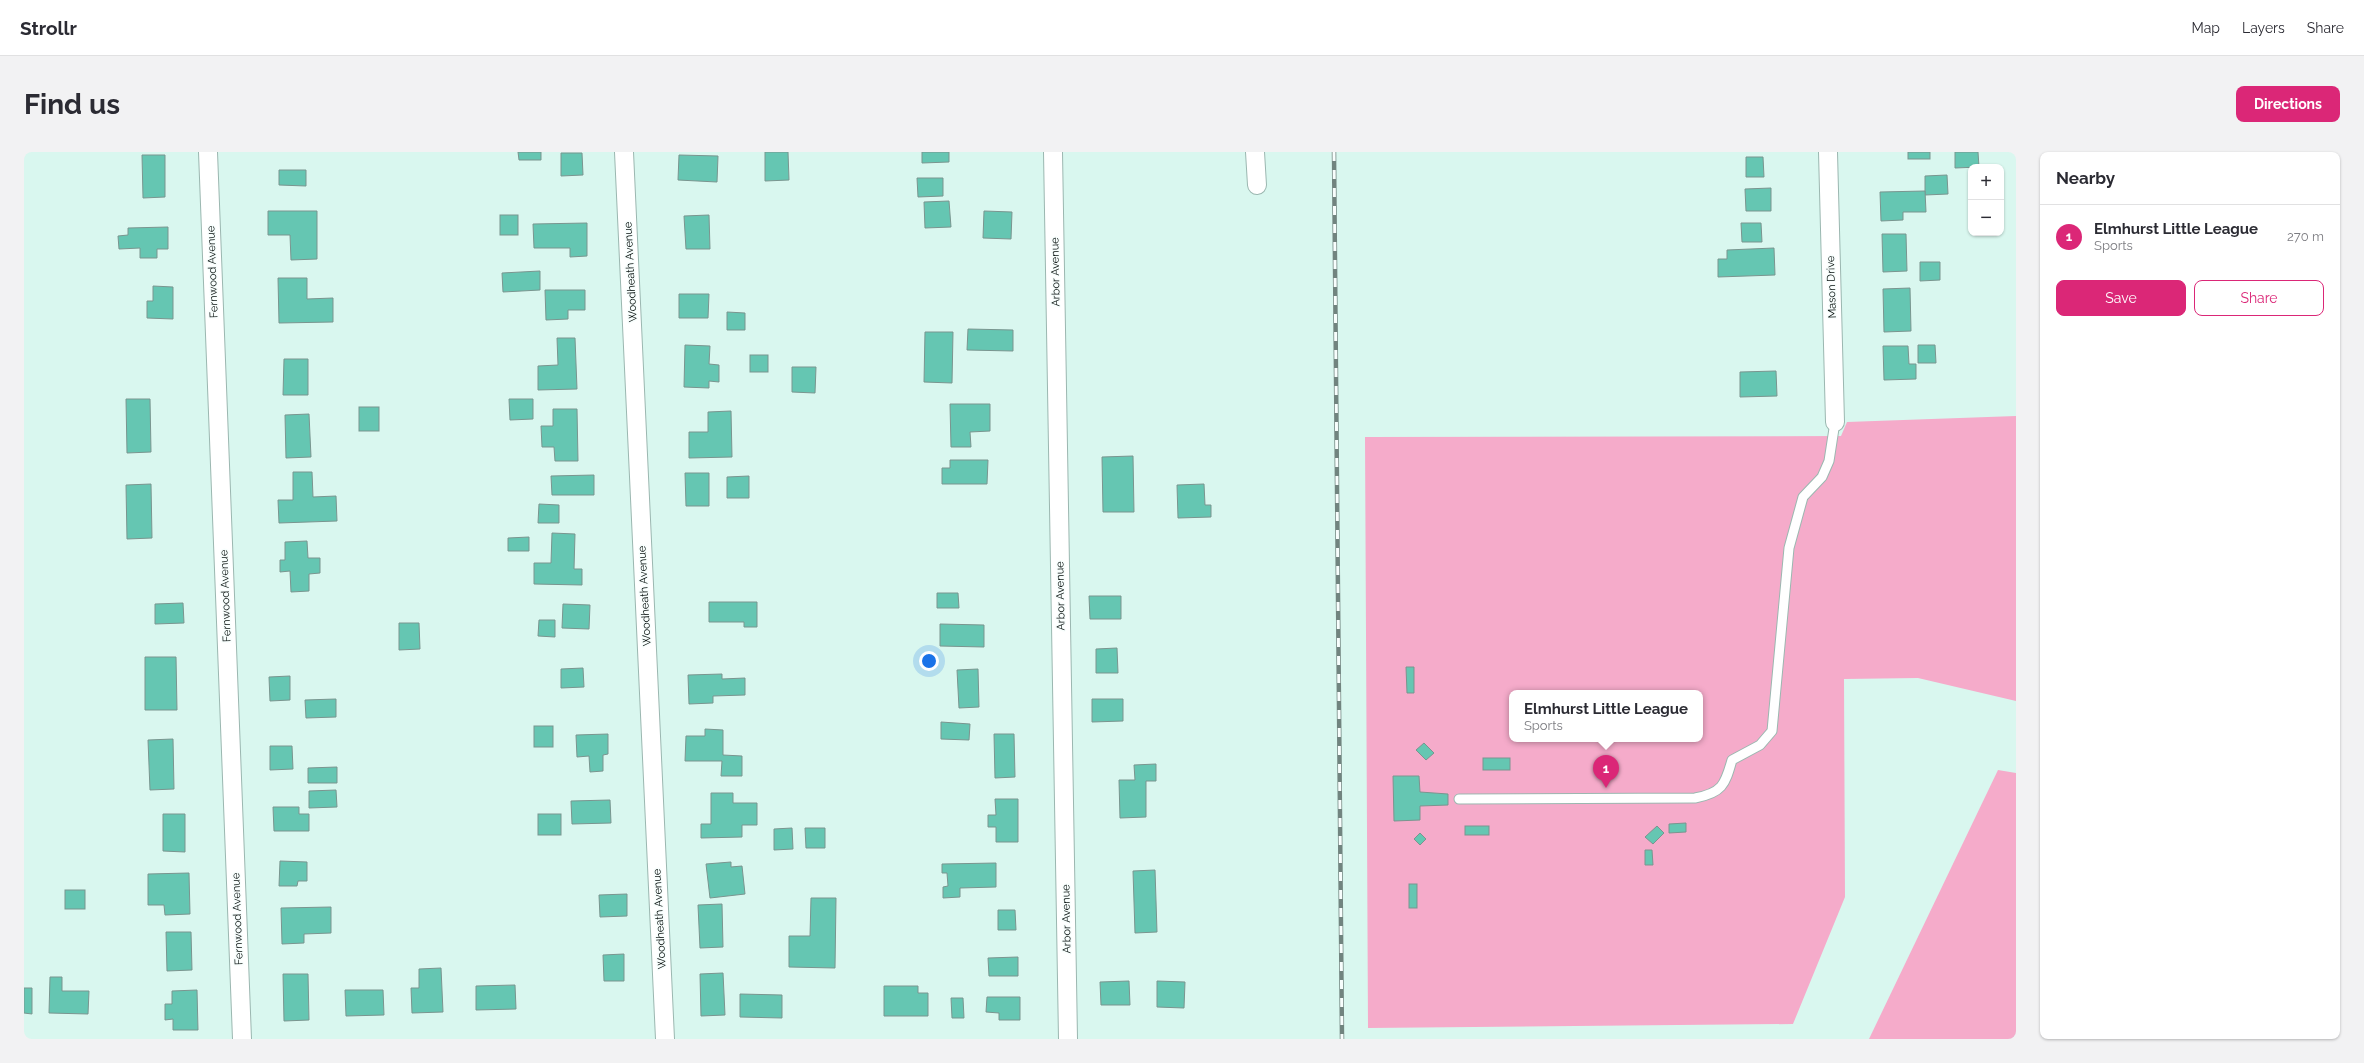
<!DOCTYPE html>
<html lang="en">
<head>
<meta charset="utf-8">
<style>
  body { margin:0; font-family:Raleway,sans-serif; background:#f2f2f3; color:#2b2b33 }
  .controls { position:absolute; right:12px; top:12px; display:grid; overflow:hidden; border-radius:8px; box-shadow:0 1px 3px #0004 }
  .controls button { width:36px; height:36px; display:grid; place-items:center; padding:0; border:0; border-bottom:1px solid #e1e1e2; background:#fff; color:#2b2b33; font:20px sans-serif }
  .you { position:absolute; left:905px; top:509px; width:14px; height:14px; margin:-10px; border:3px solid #fff; border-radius:50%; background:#1a73e8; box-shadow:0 0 0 6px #1a73e833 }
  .badge { display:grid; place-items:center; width:26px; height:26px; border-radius:50%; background:#db2777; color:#fff; font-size:13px; font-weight:700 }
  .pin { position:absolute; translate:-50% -33px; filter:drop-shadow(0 1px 2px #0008) }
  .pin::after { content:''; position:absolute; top:21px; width:14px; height:12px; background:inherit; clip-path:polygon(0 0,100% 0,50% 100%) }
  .popup { position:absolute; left:1485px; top:538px; width:194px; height:52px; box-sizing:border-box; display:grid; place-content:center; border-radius:8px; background:#fff; filter:drop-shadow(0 1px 3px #0005); font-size:13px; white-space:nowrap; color:#7c7c81 }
  .popup b { font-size:15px; color:#2b2b33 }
  .popup::after { content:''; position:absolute; left:50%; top:100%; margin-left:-8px; border:8px solid transparent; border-top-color:#fff }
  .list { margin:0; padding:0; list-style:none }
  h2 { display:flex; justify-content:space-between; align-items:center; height:52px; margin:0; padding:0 16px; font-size:17px }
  h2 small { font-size:13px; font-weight:400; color:#7c7c81 }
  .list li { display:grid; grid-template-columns:26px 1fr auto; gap:12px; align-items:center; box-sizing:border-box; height:64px; padding:0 16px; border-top:1px solid #e1e1e2 }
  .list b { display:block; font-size:15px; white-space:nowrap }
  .list p { margin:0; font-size:13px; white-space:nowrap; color:#7c7c81 }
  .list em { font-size:13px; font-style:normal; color:#7c7c81 }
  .actions { display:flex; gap:8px; padding:12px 16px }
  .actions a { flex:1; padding:9px 0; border:1px solid #db2777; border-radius:8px; text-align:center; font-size:14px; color:#db2777 }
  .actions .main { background:#db2777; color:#fff }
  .map { position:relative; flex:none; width:1992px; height:887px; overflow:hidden; border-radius:8px }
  header { display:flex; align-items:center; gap:24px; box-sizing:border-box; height:56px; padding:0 20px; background:#fff; border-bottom:1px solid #e1e1e2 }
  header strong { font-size:19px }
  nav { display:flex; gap:22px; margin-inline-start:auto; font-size:14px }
  .intro { display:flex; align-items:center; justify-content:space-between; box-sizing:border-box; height:96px; padding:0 24px }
  h1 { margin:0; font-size:28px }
  .button { padding:10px 18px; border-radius:8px; background:#db2777; color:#fff; font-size:14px; font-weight:700 }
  main { display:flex; gap:24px; padding:0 24px }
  aside { flex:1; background:#fff; border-radius:8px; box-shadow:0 1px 3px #0004 }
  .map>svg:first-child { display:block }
  .green { fill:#f5abca; fill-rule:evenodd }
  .building { fill:#65c6b2; stroke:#7a958f }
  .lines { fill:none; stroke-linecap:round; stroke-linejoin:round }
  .service-casing { stroke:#9bb7b0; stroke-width:11 }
  .minor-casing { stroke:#9bb7b0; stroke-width:20 }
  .service { stroke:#fff; stroke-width:9 }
  .minor { stroke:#fff; stroke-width:18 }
  .rail-casing { stroke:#71847f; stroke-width:4.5 }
  .rail { stroke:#f8fefd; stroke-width:3; stroke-dasharray:9; stroke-linecap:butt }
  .labels { text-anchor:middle; stroke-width:3; stroke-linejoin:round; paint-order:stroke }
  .street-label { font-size:11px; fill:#060f0d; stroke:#f8fefd }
</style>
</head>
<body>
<header>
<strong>Strollr</strong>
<nav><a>Map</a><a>Layers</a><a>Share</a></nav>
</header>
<div class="intro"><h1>Find us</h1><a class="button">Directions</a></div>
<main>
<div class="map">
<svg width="1992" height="887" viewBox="0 0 1992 887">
  <rect width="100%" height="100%" fill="#d9f7ef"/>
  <g class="green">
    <path d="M1992 264V549L1894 526 1820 527 1821 745 1769 872 1344 876 1341 285 1817 284 1823 270ZM1488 541H1676V587H1488Z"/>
    <path d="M1974 618 1992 621V887H1845Z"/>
  </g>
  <g class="building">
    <path d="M494 0H517V8H495Z"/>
    <path d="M741 0H764L765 28 741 29Z"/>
    <path d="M898 0H925V10L898 11Z"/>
    <rect x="1884" y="0" width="22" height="7"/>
    <path d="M1931 0H1954L1955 15 1931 16Z"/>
    <path d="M537 1H558L559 23 537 24Z"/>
    <path d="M118 3H141V45L119 46Z"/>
    <path d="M655 3 694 4 693 30 654 28Z"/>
    <path d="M1722 5H1739L1740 25H1722Z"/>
    <path d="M255 18H282V34L255 33Z"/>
    <path d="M1923 23 1924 42 1901 43V24Z"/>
    <path d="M893 26H919V44L894 45Z"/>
    <path d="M1747 36V59H1722L1721 37Z"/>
    <path d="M1901 39 1902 60H1879V68L1857 69 1856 40Z"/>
    <path d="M925 49 927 75 901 76 900 50Z"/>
    <path d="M244 59H293V107L267 108 266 83H244Z"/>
    <path d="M960 59 988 60 987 87 959 86Z"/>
    <rect x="476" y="63" width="18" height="20"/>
    <path d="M685 63 686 97H662L660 64Z"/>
    <path d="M563 71V104L546 105V96H510L509 72Z"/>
    <path d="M1717 71H1737L1738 90H1718Z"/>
    <path d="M144 75V97H133V106H116V96L95 97 94 84 104 83V76Z"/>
    <path d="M1858 82H1882L1883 119 1859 120Z"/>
    <path d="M1750 96 1751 123 1694 125V107H1703V98Z"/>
    <path d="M1896 110H1916V128L1896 129Z"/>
    <path d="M516 119V138L479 140 478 121Z"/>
    <path d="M254 126H283V147L309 146V170L255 171Z"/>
    <path d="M129 134 149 135V167L123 166V149H129Z"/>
    <path d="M1886 136 1887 179 1860 180 1859 137Z"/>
    <path d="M521 138H561V158H544V167L522 168Z"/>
    <path d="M655 142H685L684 166H655Z"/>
    <path d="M703 160 721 161V178H703Z"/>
    <path d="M944 177 989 178V199L943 198Z"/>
    <path d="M901 180H929L928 231 900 230Z"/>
    <path d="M533 186H551L553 237 514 238V214L534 213Z"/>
    <path d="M661 193 686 194 685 212 695 213V230L685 229V236L660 235Z"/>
    <path d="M1894 193H1911L1912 211H1894Z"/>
    <path d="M1859 194H1884L1885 212H1892V227L1860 228Z"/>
    <rect x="726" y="203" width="18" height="17"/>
    <path d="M260 207H284V243H259Z"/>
    <path d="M768 215H792L791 241 768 240Z"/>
    <path d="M1752 219 1753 244 1716 245V220Z"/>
    <path d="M102 247H126L127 300 103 301Z"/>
    <path d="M485 247H509V267L486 268Z"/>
    <path d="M926 252H966V279L946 280 947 295H927Z"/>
    <rect x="335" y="255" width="20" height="24"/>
    <path d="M529 257H553L554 309H531L530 295H518L517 274H529Z"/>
    <path d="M707 259 708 305 665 306V280H684V260Z"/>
    <path d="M285 262 287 305 262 306 261 263Z"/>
    <path d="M1109 304 1110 360H1079L1078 305Z"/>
    <path d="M926 308H964L963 332H918V316H926Z"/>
    <path d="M269 320H288L289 345 312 344 313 369 255 371 254 348H269Z"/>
    <path d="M661 321H685V354H662Z"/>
    <path d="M570 323V343H528L527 324Z"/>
    <path d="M725 324V346H703V325Z"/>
    <path d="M127 332 128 386 103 387 102 333Z"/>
    <path d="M1180 332 1181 353H1187V365L1154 366 1153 333Z"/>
    <path d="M515 352 535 353V371H514Z"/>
    <path d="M528 381 551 382 550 417H558V433L510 432V411H527Z"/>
    <path d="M505 385V399H484V386Z"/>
    <path d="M283 389 284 406H296V421L285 422V439L267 440 266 419 256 420V408H261V390Z"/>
    <path d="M913 441H934L935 456H913Z"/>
    <path d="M1065 444H1097V467H1066Z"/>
    <path d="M685 450H733V475H720V470H685Z"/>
    <path d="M159 451 160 471 131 472V452Z"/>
    <path d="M539 452 566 453 565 477 538 476Z"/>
    <path d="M515 468H531V485L514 484Z"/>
    <path d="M375 471H395L396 497 375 498Z"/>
    <path d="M916 472 960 473V495L916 494Z"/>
    <path d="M1093 496 1094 521H1072V497Z"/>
    <path d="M121 505H152L153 558H121Z"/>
    <path d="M1382 515H1390V541H1383Z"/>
    <path d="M559 516 560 535 537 536V517Z"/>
    <path d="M954 517 955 555 935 556 933 518Z"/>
    <path d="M698 522V527L721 526V543L689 544V551L665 552 664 523Z"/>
    <path d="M266 524V548L246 549 245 525Z"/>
    <path d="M312 547V565L282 566 281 548Z"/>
    <path d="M1068 547H1099V569L1068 570Z"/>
    <path d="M917 570 946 572 945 588 917 587Z"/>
    <rect x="510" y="574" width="19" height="21"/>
    <path d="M681 577 699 578V603L718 604V624H697L698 609H661L662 584H681Z"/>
    <path d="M584 582V602L579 603V619L566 620 565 604 553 605 552 583Z"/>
    <path d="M970 582H990L991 625 971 626Z"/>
    <path d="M149 587 150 637 126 638 124 588Z"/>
    <path d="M1400 591 1410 601 1402 608 1392 598Z"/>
    <path d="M246 594H268L269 617 246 618Z"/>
    <rect x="1459" y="606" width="27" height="12"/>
    <path d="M1132 612V629H1122V665L1096 666 1095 628H1111L1110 613Z"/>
    <path d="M313 615V631H284V616Z"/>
    <path d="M1369 624H1395L1396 640 1424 642V653L1396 654V668L1370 669Z"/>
    <path d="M312 638 313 655 285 656V639Z"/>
    <path d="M687 641H709V651H733V673H718V685L677 686V672H687Z"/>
    <path d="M971 647H994V690H972V675H964V663H972Z"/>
    <path d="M586 648 587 671 548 672 547 649Z"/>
    <path d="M249 655H275V662H285V679H250Z"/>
    <path d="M139 662H161V700L139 699Z"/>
    <rect x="514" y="662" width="23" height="21"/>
    <path d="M1662 671V680L1645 681V672Z"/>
    <rect x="1441" y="674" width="24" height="9"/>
    <path d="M1633 674 1640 681 1629 692 1621 685Z"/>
    <path d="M768 676 769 697 750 698V677Z"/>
    <path d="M781 676H801V696H782Z"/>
    <path d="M1396 681 1402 687 1396 693 1390 687Z"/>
    <path d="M1621 698H1628L1629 713H1621Z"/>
    <path d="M256 709 283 710V729H274L273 734H255Z"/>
    <path d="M707 710V715L718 714 721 742 686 746 682 712Z"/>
    <path d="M972 711V735L936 736V745L919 746V735L924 734 923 721H918V712Z"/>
    <path d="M1131 718 1133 780 1111 781 1109 719Z"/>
    <path d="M165 721 166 762 141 763 140 753H124V722Z"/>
    <rect x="1385" y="732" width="8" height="24"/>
    <rect x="41" y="738" width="20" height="19"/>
    <path d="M603 742V764L576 765 575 743Z"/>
    <path d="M787 746H812L811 816 765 815V784H786Z"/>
    <path d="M698 752 699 795 676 796 674 753Z"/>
    <path d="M307 755V781L280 782V791L258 792 257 756Z"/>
    <path d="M974 758H991L992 778H974Z"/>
    <path d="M142 780H167L168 818 143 819Z"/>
    <path d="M600 802V829H580L579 803Z"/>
    <path d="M994 805V824H965L964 806Z"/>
    <path d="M417 816 419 860 388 861 387 836H395V817Z"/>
    <path d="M699 821 701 863 677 864 676 822Z"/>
    <path d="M259 822H284L285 868 260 869Z"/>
    <path d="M26 825H38V839H65L64 862 25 861Z"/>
    <path d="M1105 829 1106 853H1077L1076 830Z"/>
    <path d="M1133 829 1161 830 1160 856 1133 855Z"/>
    <path d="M491 833 492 857 452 858V834Z"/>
    <path d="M860 834H894V841H904V864H860Z"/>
    <path d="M0 836H8V862L0 861Z"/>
    <path d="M173 838 174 878H149V867L141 868V852H148V839Z"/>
    <path d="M321 838H359L360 863 322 864Z"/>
    <path d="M716 842 758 843V866L716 865Z"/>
    <path d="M963 845H996V868H975V861L962 860Z"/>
    <path d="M927 846H939L940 866H928Z"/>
  </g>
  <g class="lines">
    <defs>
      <path id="service" d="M1435 647 1671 646C1698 641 1701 633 1708 608L1736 593 1748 579 1765 396 1779 345 1798 325 1805 309 1811 270"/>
      <g id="minor">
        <path d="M184 0 218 887"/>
        <path d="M600 0 641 887"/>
        <path d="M1029 0 1044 887"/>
        <path d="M1231 0 1233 33"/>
        <path d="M1804 0 1811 270"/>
      </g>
    </defs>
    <use href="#service" class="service-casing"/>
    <use href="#minor" class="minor-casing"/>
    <use href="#service" class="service"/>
    <use href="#minor" class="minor"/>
    <defs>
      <path id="rail" d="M1310 0 1318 887"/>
    </defs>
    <use href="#rail" class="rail-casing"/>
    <use href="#rail" class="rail"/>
  </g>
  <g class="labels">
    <g class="street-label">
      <text transform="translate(188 120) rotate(-92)" y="4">Fernwood Avenue</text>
      <text transform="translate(606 120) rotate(-93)" y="4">Woodheath Avenue</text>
      <text transform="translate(1031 120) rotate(-91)" y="4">Arbor Avenue</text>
      <text transform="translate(1807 135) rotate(-92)" y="4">Mason Drive</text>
      <text transform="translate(201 444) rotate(-92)" y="4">Fernwood Avenue</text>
      <text transform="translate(620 444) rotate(-93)" y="4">Woodheath Avenue</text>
      <text transform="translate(1036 444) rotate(-91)" y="4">Arbor Avenue</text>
      <text transform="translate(213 767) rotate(-92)" y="4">Fernwood Avenue</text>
      <text transform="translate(635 767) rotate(-93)" y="4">Woodheath Avenue</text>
      <text transform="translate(1042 767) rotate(-91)" y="4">Arbor Avenue</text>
    </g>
  </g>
</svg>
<div class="controls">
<button>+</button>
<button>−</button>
</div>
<div class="you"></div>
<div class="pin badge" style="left:1582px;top:636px">1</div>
<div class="popup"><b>Elmhurst Little League</b>Sports</div>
</div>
<aside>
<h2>Nearby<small></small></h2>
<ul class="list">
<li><span class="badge">1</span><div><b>Elmhurst Little League</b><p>Sports</p></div><em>270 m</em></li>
</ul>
<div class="actions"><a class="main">Save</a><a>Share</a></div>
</aside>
</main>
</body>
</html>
